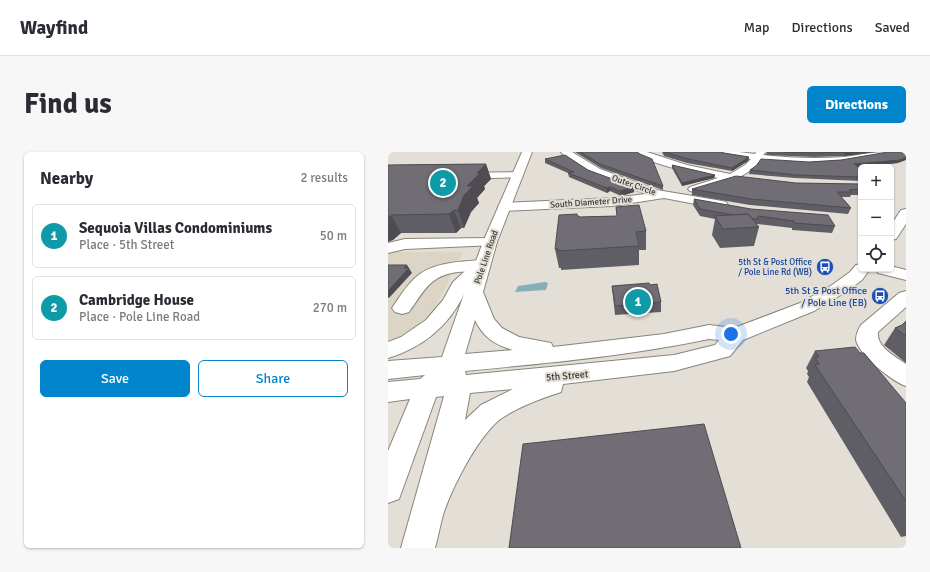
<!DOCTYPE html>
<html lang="en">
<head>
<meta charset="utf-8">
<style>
  body { margin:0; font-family:Signika,sans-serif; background:#f7f7f7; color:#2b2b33 }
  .controls { position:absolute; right:12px; top:12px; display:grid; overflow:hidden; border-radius:6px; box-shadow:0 1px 3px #0004 }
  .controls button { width:36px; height:36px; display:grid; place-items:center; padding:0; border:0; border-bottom:1px solid #e1e1e2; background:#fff; color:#2b2b33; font:20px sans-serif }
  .you { position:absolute; left:343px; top:182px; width:14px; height:14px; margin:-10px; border:3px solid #fff; border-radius:50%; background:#1a73e8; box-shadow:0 0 0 6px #1a73e833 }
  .badge { display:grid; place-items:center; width:26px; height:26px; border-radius:50%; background:#0085cc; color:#fff; font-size:13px; font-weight:700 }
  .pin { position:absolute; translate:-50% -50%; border:2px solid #fff; box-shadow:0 1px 4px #0006 }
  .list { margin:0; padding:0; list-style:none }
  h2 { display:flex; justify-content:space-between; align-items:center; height:52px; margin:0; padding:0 16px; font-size:17px }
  h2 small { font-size:13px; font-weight:400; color:#7c7c81 }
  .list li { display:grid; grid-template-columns:26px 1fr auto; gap:12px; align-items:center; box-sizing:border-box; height:64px; margin:0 8px 8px; padding:0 8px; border:1px solid #e1e1e2; border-radius:6px }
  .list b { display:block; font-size:15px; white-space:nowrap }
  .list p { margin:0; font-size:13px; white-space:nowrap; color:#7c7c81 }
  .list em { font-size:13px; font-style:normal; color:#7c7c81 }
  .actions { display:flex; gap:8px; padding:12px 16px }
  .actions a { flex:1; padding:9px 0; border:1px solid #0085cc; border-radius:6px; text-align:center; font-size:14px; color:#0085cc }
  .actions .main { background:#0085cc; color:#fff }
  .icon { flex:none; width:22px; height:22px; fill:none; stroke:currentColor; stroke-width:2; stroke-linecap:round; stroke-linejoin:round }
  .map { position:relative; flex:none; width:518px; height:396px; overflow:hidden; border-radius:6px }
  header { display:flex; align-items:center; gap:24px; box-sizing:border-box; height:56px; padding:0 20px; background:#fff; border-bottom:1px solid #e1e1e2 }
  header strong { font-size:19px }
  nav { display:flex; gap:22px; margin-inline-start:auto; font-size:14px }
  .intro { display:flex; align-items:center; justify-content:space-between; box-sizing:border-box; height:96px; padding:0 24px }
  h1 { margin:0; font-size:28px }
  .button { padding:10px 18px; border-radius:6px; background:#0085cc; color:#fff; font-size:14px; font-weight:700 }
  main { display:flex; gap:24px; padding:0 24px }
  aside { flex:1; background:#fff; border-radius:6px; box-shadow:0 1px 3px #0004 }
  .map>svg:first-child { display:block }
  .built { fill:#dcd4c4 }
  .water { fill:#85b0b7 }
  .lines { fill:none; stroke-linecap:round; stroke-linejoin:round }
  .minor-casing { stroke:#89857c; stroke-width:2 }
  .major-casing { stroke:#89857c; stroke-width:2 }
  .minor { fill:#fff; fill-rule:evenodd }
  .major { fill:#fff; fill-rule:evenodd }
  .wall { fill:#605e65 }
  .shaded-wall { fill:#4e4c52 }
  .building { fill:#706d75; stroke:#4e4c52 }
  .labels { text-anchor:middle; stroke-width:4; stroke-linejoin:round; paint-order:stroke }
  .far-street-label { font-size:9px; fill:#3a3835; stroke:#e3dfd6 }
  .far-transit-label { font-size:9px; fill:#164399; stroke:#e3dfd6; text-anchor:end }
  .transit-label { font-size:10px; fill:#164399; stroke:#e3dfd6; text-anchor:end }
  .street-label { font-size:10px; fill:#3a3835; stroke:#e3dfd6 }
</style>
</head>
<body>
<header>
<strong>Wayfind</strong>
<nav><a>Map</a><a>Directions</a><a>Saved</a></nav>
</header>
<div class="intro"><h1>Find us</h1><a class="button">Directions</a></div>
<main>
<aside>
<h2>Nearby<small>2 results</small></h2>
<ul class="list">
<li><span class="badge" style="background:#0f9aa8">1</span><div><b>Sequoia Villas Condominiums</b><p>Place · 5th Street</p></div><em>50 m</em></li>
<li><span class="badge" style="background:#0f9aa8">2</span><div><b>Cambridge House</b><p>Place · Pole Line Road</p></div><em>270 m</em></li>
</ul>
<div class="actions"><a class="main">Save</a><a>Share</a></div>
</aside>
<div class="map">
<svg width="518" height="396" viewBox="0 0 518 396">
  <rect width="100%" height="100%" fill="#e3dfd6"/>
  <path class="built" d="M0 100H75L49 152 41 164 28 175 0 190Z"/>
  <path class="water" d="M157 130 160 131 158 138 127 140 130 134Z"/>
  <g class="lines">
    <defs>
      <g id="minor">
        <path d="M173 0H184L212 17 269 38 334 49 338 50 340 53 338 56 334 57 276 46 224 54 116 59 112 58 110 55 112 52 116 51 224 46 258 42C233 32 191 22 173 0Z"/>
        <path d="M247 0H259L299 13 342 22 357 13 363 7 336 3 331 0H351L367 2 368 0H378L375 3C402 6 429 7 456 5 471 3 485 0 500 0L498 2C457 12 414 14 372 9 356 28 329 35 306 40L302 39 300 37 302 35 330 26C313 23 259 12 247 0Z"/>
        <path d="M130 20 134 21 135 23 134 25 71 27 66 24 71 21Z"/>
        <path d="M102 86 107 87 109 90 107 93 17 97 0 101V91L17 87Z"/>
        <path d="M93 108 99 110 101 113 99 116C89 119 80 119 70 120 42 123 36 139 21 160L14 162 7 160 4 156C11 146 18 134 27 126 44 110 71 110 93 108Z"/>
        <path d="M503 114 518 118V128L490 121 488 117H503Z"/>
        <path d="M518 139V155L490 180C488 195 508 205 518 212V234C505 230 471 203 468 188 468 182 470 178 473 173L511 141Z"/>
      </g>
      <g id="major">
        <path d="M134 0H144L109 90 95 140 106 167 114 176 131 185 163 191 165 195 276 182 321 173 346 176 412 151 444 133 462 120 468 113 473 112V117H482L474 128 456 141 426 159 355 188 342 204 286 219 175 232 173 240C152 247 129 255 111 268 89 287 64 335 55 363 52 374 50 385 47 396H13L56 244 48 245 11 347 0 351V299L22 247 0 250V230L32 227 37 223 0 227V209L54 205 76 142C61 174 34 196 0 206V190L13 185 38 168 55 148 65 130 88 109 95 90ZM87 168C95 185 107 193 125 198L77 202ZM321 187 331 188 327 193 286 203 78 223 77 219C159 211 240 204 321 187ZM125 237 93 253 77 268 82 241Z"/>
        <path d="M518 57V72L508 87 503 88V73L513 58Z"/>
      </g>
    </defs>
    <use href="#minor" class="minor-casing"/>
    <use href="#major" class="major-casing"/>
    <use href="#minor" class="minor"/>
    <use href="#major" class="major"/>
  </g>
  <g class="wall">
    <path d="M187 0H249L275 34V38L213 16Z"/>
    <path d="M274 0H334L336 1 361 5 360 9 344 19 299 11 276 4Z"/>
    <path d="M379 0H487L456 4 426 5 378 3Z"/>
    <path d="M157 7 200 18 246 40 233 44 222 39 219 41 181 25 180 21 157 11Z"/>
    <path d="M453 8 510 11 471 15 473 16V29L407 26 361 22 362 18 421 10Z"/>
    <path d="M98 12 103 27 96 34 97 37 89 46 91 51 83 60 76 76H73L68 81H13L5 88 0 13Z"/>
    <path d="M284 13 327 23 326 26 294 34 284 16Z"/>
    <path d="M408 31 473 32V43H463L462 45H453L463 56 460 62 362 53 304 43V37Z"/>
    <path d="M306 47 447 74 444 81 404 78V76L369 72V73L371 75 366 94 332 96 324 83 327 67 312 64 305 53Z"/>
    <path d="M228 55 258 79V98H251V113L173 118V116H171L167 97 189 64 192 65 229 64Z"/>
    <path d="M262 133 273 150V160L227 163 224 134Z"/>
    <path d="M518 169V211L496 193 507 176 514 173Z"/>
    <path d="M427 199 518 251V384L513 385 419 230 421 225 419 222 420 219 418 216Z"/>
  </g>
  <g class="shaded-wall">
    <path d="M457 0H487L456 4Z"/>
    <path d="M361 5 360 9 344 19V16Z"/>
    <path d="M518 5V8L510 11 464 15 466 12Z"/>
    <path d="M98 12 103 27 96 34 97 37 89 46 91 51 83 60 76 76 70 58 76 43 79 34 89 21Z"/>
    <path d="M327 23 326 26 294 34V31Z"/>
    <path d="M222 35V39L219 41V36Z"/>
    <path d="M246 35V40L233 44 232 39Z"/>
    <path d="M66 58 73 76 68 81 61 62Z"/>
    <path d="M3 63 13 81 5 88 0 90V65Z"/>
    <path d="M19 113 24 121 1 146 0 145V139L16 116Z"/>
  </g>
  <g class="building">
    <path d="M192 0H249L252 2 264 7 275 34 212 12Z"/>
    <path d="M276 0H334L336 1 361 5 344 16 300 7Z"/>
    <path d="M395 0H459L427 1Z"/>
    <path d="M500 0H518V5L512 8 466 12 473 16V25L408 23 362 18 368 14 373 7 421 10 453 8Z"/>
    <path d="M177 3 200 18 246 35 232 39 222 35 219 36 180 21 186 20 157 7Z"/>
    <path d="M98 12 89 21H92L79 34H85L76 43 70 58H66L61 62 3 63 0 65V13Z"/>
    <path d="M284 13 327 23 294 31Z"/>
    <path d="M348 24 408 31 473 32V37L461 38 464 40H449L463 56 363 47 304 37Z"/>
    <path d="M306 47 363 57 440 63 447 74 406 71V69L370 64V67L363 66 360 62 346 63 312 57Z"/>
    <path d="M251 53 258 79 248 80 251 94 170 99V97H167L171 63 189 62V64H191V65L229 64 228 55Z"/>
    <path d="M360 62 371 75 335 77 327 64Z"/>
    <path d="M0 113H19L16 116H21L0 139Z"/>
    <path d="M261 131 262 133 269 132 273 150 227 154 224 134Z"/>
    <path d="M518 169V184L507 176 514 173Z"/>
    <path d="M467 195 472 201H476L518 251V349L427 213 431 212 427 205H431L427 199Z"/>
    <path d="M316 272 353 396H121L135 292Z"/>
  </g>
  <defs>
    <symbol id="bus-disc" viewBox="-11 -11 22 22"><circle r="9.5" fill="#1a4fb4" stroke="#e3dfd6"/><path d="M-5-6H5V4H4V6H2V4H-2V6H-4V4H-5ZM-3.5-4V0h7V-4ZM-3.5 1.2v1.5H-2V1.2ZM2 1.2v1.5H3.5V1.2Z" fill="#fff"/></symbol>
  </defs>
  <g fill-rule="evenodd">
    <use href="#bus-disc" x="427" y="105" width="20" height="20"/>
    <use href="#bus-disc" x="482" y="134" width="20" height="20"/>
  </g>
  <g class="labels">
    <g class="far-street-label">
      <text transform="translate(246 33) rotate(19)" y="3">Outer Circle</text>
      <text transform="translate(203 50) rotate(-4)" y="3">South Diameter Drive</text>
      <text transform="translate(98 105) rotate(-71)" y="3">Pole Line Road</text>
    </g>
    <g class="far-transit-label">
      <text x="424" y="113">5th St &amp; Post Office<tspan x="424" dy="10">/ Pole Line Rd (WB)</tspan></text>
    </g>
    <g class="transit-label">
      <text x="479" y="142">5th St &amp; Post Office<tspan x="479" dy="12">/ Pole Line (EB)</tspan></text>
    </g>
    <g class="street-label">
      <text transform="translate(179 223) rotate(-5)" y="4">5th Street</text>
    </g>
  </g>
</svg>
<div class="controls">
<button>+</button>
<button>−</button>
<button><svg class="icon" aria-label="locate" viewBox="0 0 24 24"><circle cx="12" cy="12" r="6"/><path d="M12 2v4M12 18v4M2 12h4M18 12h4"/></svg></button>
</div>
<div class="you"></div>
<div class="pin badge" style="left:250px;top:150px;background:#0f9aa8">1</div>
<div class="pin badge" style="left:55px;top:31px;background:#0f9aa8">2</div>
</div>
</main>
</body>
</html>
